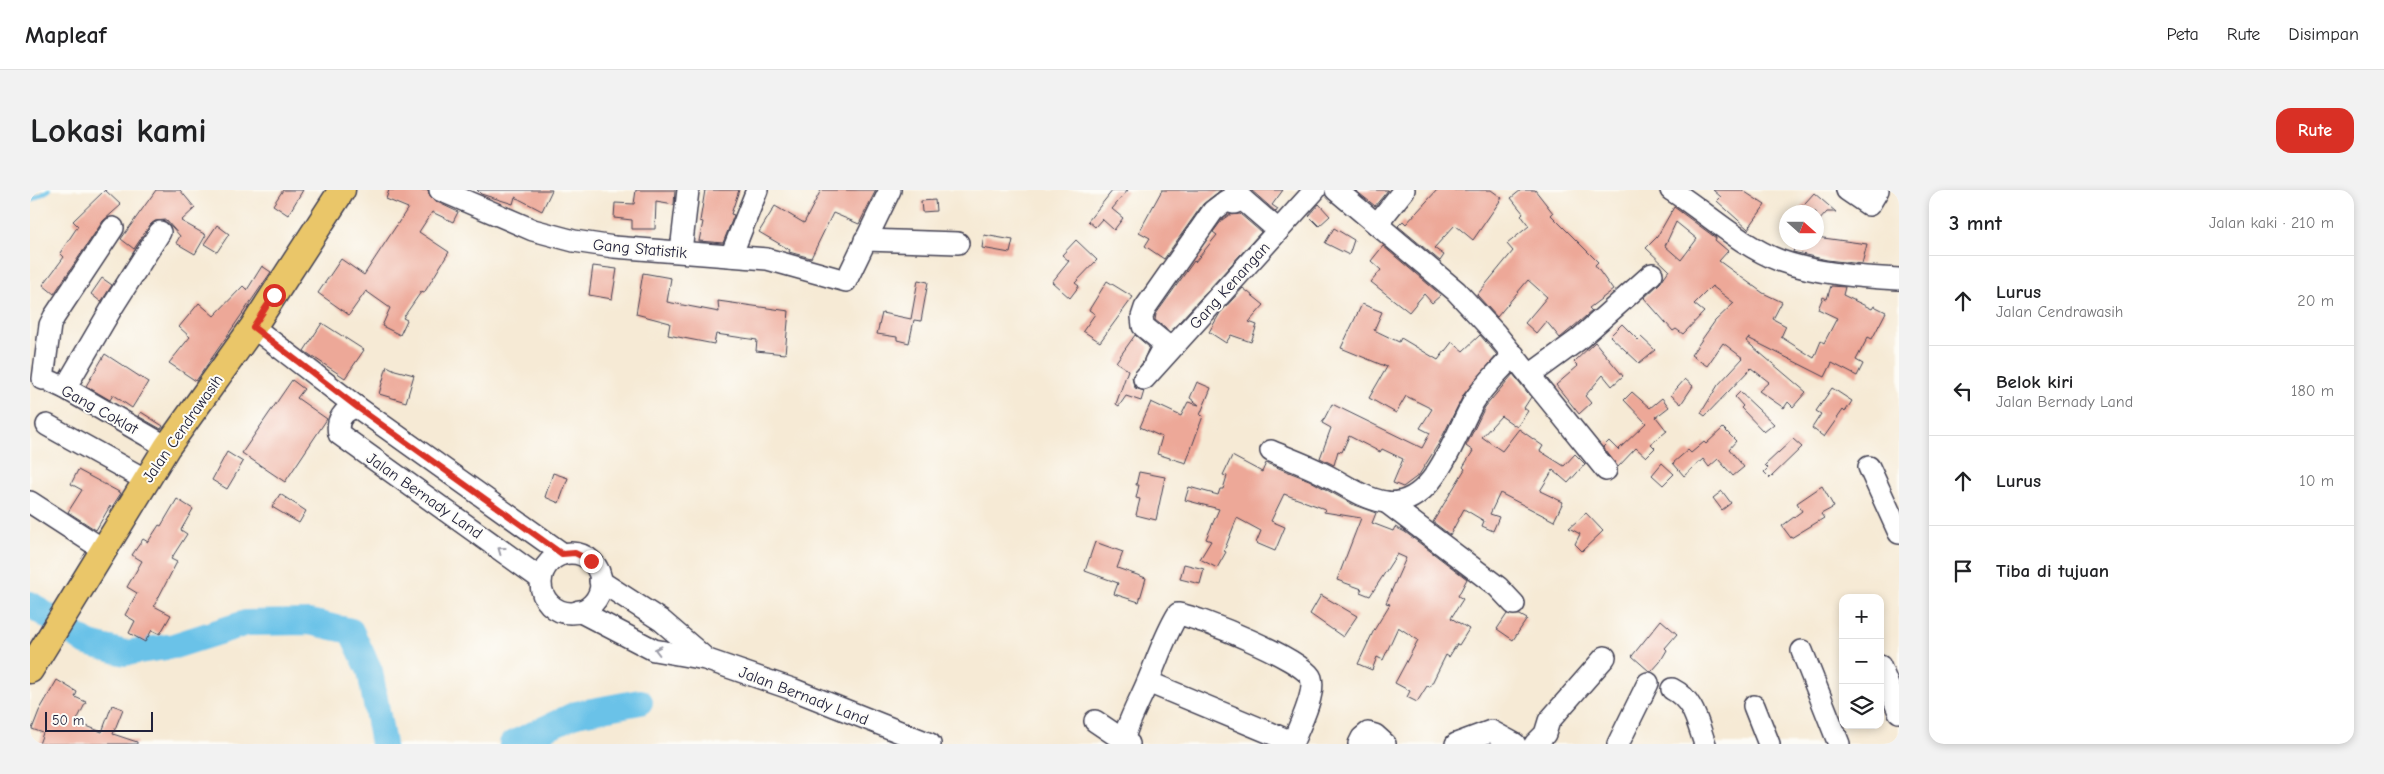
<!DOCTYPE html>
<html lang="id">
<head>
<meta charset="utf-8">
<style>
  body { margin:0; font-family:"Comic Neue",sans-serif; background:#f2f2f2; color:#202124 }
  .controls { position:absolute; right:15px; bottom:15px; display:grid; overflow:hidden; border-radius:10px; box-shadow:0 2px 8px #0003 }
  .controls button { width:45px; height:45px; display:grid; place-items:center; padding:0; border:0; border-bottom:1px solid #e0e0e0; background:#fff; color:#202124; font:25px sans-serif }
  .compass { position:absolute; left:1749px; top:15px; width:45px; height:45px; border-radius:50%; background:#fff; box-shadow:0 2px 8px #0003; rotate:111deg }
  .scale { position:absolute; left:15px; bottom:12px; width:108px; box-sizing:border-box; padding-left:5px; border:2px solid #22223b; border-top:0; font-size:14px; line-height:18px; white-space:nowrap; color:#22223b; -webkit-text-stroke:4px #fdfcf7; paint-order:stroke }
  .stop { position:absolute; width:15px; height:15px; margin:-11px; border:4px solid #d93025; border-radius:50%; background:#fff }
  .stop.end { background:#d93025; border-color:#fff; box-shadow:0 1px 5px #0008 }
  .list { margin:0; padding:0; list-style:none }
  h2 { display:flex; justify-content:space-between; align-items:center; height:65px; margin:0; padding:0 20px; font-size:21px }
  h2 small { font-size:16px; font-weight:400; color:#757577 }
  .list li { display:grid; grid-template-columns:32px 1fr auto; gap:15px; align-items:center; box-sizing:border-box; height:90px; padding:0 20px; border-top:1px solid #e0e0e0 }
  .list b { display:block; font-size:19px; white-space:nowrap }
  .list p { margin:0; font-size:16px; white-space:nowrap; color:#757577 }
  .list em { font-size:16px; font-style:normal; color:#757577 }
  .icon { flex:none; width:28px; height:28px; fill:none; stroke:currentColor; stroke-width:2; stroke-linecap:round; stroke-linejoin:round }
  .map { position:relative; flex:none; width:1869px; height:554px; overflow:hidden; border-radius:15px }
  header { display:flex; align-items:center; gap:30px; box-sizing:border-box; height:70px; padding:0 25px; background:#fff; border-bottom:1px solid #e0e0e0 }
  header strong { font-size:24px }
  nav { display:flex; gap:28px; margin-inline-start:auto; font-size:18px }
  .intro { display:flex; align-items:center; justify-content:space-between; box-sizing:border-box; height:120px; padding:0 30px }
  h1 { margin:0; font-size:35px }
  .button { padding:12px 22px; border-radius:15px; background:#d93025; color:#fff; font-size:18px; font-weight:700 }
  main { display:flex; gap:30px; padding:0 30px }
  aside { flex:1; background:#fff; border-radius:15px; box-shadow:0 2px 8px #0003 }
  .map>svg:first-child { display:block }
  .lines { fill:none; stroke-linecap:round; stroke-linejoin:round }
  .stream { stroke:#6bc2e8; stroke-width:4.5 }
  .river { stroke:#6bc2e8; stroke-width:26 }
  .building { fill:#eda898; fill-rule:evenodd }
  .minor-casing { stroke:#424052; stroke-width:24 }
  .major-casing { stroke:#424052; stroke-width:29 }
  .minor { stroke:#fff; stroke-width:21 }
  .major { stroke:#eac669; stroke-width:26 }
  .oneway { stroke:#9c9ca7 }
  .route { stroke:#d93025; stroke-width:6 }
  .labels { text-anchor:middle; stroke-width:4; stroke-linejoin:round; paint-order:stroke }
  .street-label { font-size:16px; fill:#22223b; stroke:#fdfcf7 }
</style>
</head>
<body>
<header>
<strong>Mapleaf</strong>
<nav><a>Peta</a><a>Rute</a><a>Disimpan</a></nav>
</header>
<div class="intro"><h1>Lokasi kami</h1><a class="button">Rute</a></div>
<main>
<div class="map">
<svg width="1869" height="554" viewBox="0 0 1869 554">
  <rect width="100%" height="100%" fill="#fdfcf7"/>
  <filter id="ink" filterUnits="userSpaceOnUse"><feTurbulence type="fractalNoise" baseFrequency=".02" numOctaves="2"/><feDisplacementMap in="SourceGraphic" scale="10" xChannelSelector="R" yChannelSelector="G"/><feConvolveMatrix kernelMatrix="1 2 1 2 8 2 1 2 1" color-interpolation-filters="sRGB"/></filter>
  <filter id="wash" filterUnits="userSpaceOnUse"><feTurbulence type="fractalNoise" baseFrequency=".0096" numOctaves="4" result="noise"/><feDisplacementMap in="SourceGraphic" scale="20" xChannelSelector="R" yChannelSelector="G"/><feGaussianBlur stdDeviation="1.12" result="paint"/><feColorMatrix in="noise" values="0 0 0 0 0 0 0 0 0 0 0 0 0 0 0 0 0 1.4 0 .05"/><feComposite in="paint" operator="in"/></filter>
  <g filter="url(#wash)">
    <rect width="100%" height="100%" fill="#f6ead5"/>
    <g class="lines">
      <path class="stream" d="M0 11 19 0"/>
      <g class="river">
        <path d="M0 414 57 453 95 463 144 456 216 433 279 432 321 441 340 481 353 554"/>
        <path d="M482 554 546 524 610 512"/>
      </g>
    </g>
    <g id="blocks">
      <g class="building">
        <path d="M75 0 91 15 73 31 24 104 13 95 34 67 30 63 48 36 43 31Z"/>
        <path d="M126 0H150L165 18 151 31 176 45 165 64 146 53 150 46 136 30 125 31 120 35 104 59 91 49Z"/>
        <path d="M253 0H273L258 25 243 15Z"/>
        <path d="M359 0H398L400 7 405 11 428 22 423 32 402 22 389 42 419 62 394 103 391 102 373 128 377 130 370 145 352 136 360 118 336 101 319 125 288 103 311 69 334 85 378 18 356 9Z"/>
        <path d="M447 0H522L512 21 485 7 483 14 451 4Z"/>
        <path d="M606 0H645L644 15 626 12 625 39H602V30L584 28 585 13 604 14Z"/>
        <path d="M675 0H709L701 24 704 25 693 53 669 51 673 32 670 31Z"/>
        <path d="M791 0H846L829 34 803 23 781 68 759 62 760 60 729 42 745 16 774 33Z"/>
        <path d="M1083 0H1098L1082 19 1093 28 1084 40 1072 29 1065 37 1058 31Z"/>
        <path d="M1132 0H1191L1173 14 1134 69 1115 56 1120 48 1109 42Z"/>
        <path d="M1221 0H1253L1242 15 1248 19 1246 22Z"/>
        <path d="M1325 0H1358L1345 16Z"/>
        <path d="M1407 0H1461L1472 8 1443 50 1425 35 1404 58 1414 65 1410 71 1368 36 1373 31 1376 34Z"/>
        <path d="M1491 0H1505L1523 23 1521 25 1568 72 1565 75 1583 100 1559 118 1562 121 1530 148 1516 131 1506 143 1495 133 1517 107 1498 90 1467 127 1447 105 1483 61 1477 54 1499 36 1491 25 1493 23 1481 8Z"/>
        <path d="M1683 0H1712L1735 15 1718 39 1687 11 1691 7Z"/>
        <path d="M1784 3 1806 22H1797L1786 34V22H1767Z"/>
        <path d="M905 10 906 21 892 22 891 11Z"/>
        <path d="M1289 14 1300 26 1289 36 1279 26Z"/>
        <path d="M1644 17 1686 48 1685 50 1698 61 1689 71 1733 103 1752 112 1743 129 1756 136 1751 147 1784 168 1791 151 1794 153 1807 128 1788 119 1793 107 1797 109 1801 96 1815 97 1813 105 1842 119 1844 116 1856 122 1842 149 1838 147 1826 170 1833 174 1827 186 1802 173 1795 187 1718 148 1716 151 1776 202 1763 217 1758 212 1754 218 1729 201 1739 192 1721 178 1675 226 1671 223 1688 195 1713 168 1693 153 1677 176 1661 165 1685 131 1704 113 1682 96 1664 114 1674 122 1653 144 1646 139 1643 141 1614 108 1630 93 1639 80 1616 58 1627 47ZM1646 32 1667 49 1651 70 1635 56Z"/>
        <path d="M1210 24 1231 42 1140 142 1125 130 1126 124 1164 71 1165 72 1187 45 1183 42 1192 30 1199 25Z"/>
        <path d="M187 35 199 44 187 62 174 54Z"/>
        <path d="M1304 38 1324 50 1319 65 1295 53Z"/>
        <path d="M954 45 983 50 980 63 952 58Z"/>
        <path d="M1786 47 1837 54 1832 74 1797 70 1763 62 1766 52H1786Z"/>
        <path d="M1046 50 1067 70 1045 93 1049 96 1040 108 1022 92 1039 71 1032 65Z"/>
        <path d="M1353 56 1411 105 1402 113 1394 104 1379 122 1341 92 1351 80 1341 71Z"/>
        <path d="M232 76 241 82 166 191 139 173 160 147 149 137 169 113 184 126 213 96 217 100Z"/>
        <path d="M563 76 587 79 582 109 559 105Z"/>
        <path d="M613 83 641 88 637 112 689 122 688 111 759 121 755 164 726 161 727 150 686 144 684 154 638 145 640 133 606 124Z"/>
        <path d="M72 88 82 95 71 112 61 104Z"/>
        <path d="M888 90 898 92 891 131 884 130 879 153 867 150V147L847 144 852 123 881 129Z"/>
        <path d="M1077 91 1103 107 1070 152 1053 141 1065 124 1059 120Z"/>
        <path d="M1213 98 1234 115 1219 132 1227 135 1221 152 1201 145 1196 153 1179 142 1190 123Z"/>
        <path d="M1332 114 1352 122 1344 140 1369 152 1371 148 1408 170 1422 152 1433 161 1450 145 1467 165 1434 204 1409 253 1389 285 1373 297 1363 293 1373 269 1352 259 1350 262 1319 246 1312 262 1308 261 1304 275 1290 268 1301 238 1292 233 1302 214 1392 258 1400 243 1390 238 1402 219 1376 206 1366 223 1339 208 1357 177 1311 158Z"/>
        <path d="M292 133 334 160 315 188 274 161Z"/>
        <path d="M1592 134 1608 150 1611 147 1625 160 1609 173 1580 146Z"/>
        <path d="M1105 145 1119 157 1113 172 1102 187 1105 198 1114 201 1111 211 1096 206 1089 216 1086 214 1098 180 1086 172Z"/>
        <path d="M1565 152 1593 186 1582 196 1573 185 1555 206 1561 213 1549 224 1526 195 1548 176 1544 172Z"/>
        <path d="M75 164 118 192 102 218 83 205 80 210 56 196Z"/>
        <path d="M357 176 365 180 384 185 376 212 349 204Z"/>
        <path d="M1483 184 1501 207 1494 218 1498 221 1487 237 1471 226 1452 247 1472 261 1489 239 1513 256 1510 261 1534 276 1545 264 1555 274 1538 293 1523 280 1510 301 1533 312 1524 331 1470 303 1460 324 1469 327 1463 341 1452 336 1454 331 1434 319 1420 345 1403 332 1435 279 1433 277 1443 261 1436 256 1455 217Z"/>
        <path d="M1655 189 1663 196 1651 214 1641 205Z"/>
        <path d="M262 190 274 199 267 208 297 229 255 292 212 263Z"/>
        <path d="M1167 192 1181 198 1170 225 1173 226 1156 273 1127 264 1132 247 1110 237 1121 212 1151 226 1158 212 1169 215 1160 208Z"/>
        <path d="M1802 198 1822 211 1815 222 1813 220 1794 247 1782 238 1791 224 1786 221Z"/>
        <path d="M1602 202 1620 218 1632 208 1639 217 1626 227 1637 241 1621 254 1625 258 1616 267 1606 258 1588 277 1573 257 1579 251 1588 260 1616 233 1594 210Z"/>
        <path d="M1710 202 1744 234 1734 242 1711 218 1713 216 1705 207Z"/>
        <path d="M111 222 133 236 131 239 108 226Z"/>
        <path d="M1693 238 1706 251 1699 259 1714 277 1703 286 1688 269 1679 277 1673 269 1654 286 1643 273 1658 260 1661 263 1674 252 1676 254Z"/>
        <path d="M1763 249 1772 257 1740 288 1734 282 1738 278 1735 275Z"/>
        <path d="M197 262 213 272 197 299 182 290Z"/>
        <path d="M1202 266 1232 282 1236 273 1279 290 1324 315 1346 323 1342 333 1363 341 1365 337 1375 342 1437 389 1428 406 1433 409 1421 428 1439 439 1429 455 1427 454 1419 467 1416 465 1400 497 1397 496 1387 512 1377 507 1380 501 1365 493 1388 450 1368 437 1353 470 1347 467 1342 480 1328 474 1343 442 1360 414 1356 413 1376 368 1367 364 1340 406 1330 402 1332 399 1307 390 1331 328 1294 322 1295 319 1254 304 1241 331 1255 337 1245 361 1226 353 1231 341 1207 328 1194 361 1196 362 1187 378 1170 369 1181 351 1176 349 1189 319 1155 310 1159 297 1188 305 1190 299H1193L1197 286 1193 285Z"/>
        <path d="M1632 273 1644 284 1633 295 1622 285Z"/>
        <path d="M48 280 91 303 82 317 80 316 66 340 38 322 52 300 41 294Z"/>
        <path d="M1109 282 1135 287 1126 330 1106 325 1110 309 1106 308 1109 295H1106Z"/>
        <path d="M523 283 538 288 529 313 515 307Z"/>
        <path d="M1792 296 1804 317 1791 324 1794 328 1761 348 1752 336 1772 321 1767 313Z"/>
        <path d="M1692 301 1701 313 1692 320 1683 308Z"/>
        <path d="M250 304 276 321 269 333 242 317Z"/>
        <path d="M147 309 163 319 151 340 157 344 141 369 147 372 124 416 141 425 130 444 122 440 115 452 99 443 105 431 95 425 107 403 97 397 112 371 102 365 113 349 118 352 129 335 131 336Z"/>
        <path d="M1556 323 1573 341 1552 361 1545 354 1550 344 1539 338Z"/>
        <path d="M1065 352 1093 362 1087 378 1116 388 1109 412 1084 404 1088 393 1055 381Z"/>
        <path d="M1154 374 1174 379 1170 394 1150 389Z"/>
        <path d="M1291 405 1327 426 1313 447 1280 424Z"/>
        <path d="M1477 424 1490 425 1497 429 1483 450 1467 439Z"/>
        <path d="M1631 430 1647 444 1635 458 1637 460 1630 472 1622 481H1619L1602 466Z"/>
        <path d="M27 490 47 502 45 507 56 512 46 532 72 542 82 515 93 519 83 544 107 552V554H9L13 543 2 539 9 521Z"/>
      </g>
    </g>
  </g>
  <g filter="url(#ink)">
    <use href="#blocks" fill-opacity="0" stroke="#424052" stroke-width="1"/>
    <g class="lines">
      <defs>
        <g id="minor">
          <path d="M410 0 503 40 544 51 584 57 737 69 816 91 860 0"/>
          <path d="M1306 0 1426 101 1466 144 1576 280"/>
          <path d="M1641 0C1677 23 1711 56 1751 71 1788 84 1831 87 1869 89"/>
          <path d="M1817 0 1839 15 1848 0"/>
          <path d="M1212 9 1248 40"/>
          <path d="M1347 34 1374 0"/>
          <path d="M835 50 928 53"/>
          <path d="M651 61 658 0"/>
          <path d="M701 66 727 0"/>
          <path d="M223 137 327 217 533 364"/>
          <path d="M1125 172 1135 154 1113 136 1112 127 1115 118 1183 21 1196 11 1204 13 1212 9 1204 0"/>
          <path d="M1500 185 1548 150 1622 84"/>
          <path d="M13 189 20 135 24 127 83 38"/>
          <path d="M1114 189 1285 0"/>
          <path d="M22 192 35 198 137 257"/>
          <path d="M35 198 83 116 130 42"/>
          <path d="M327 217C313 220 306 230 309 244L511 389"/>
          <path d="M17 235 116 290"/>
          <path d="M1241 261C1257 268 1274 274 1290 282 1311 292 1331 308 1355 312 1404 320 1425 243 1444 211 1455 194 1470 180 1484 165"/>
          <path d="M1839 277 1869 343"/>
          <path d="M0 312 74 360"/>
          <path d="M1356 312 1468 397 1484 414"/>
          <circle cx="541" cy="393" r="30"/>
          <path d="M570 391 632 431 675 468"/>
          <path d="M549 421 624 460 675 469 762 499 900 554"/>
          <path d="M1772 461 1809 554"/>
          <path d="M1850 476 1869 522"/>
          <path d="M1118 492 1262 552"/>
          <path d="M1642 499C1664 510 1667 532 1675 554"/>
          <path d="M1724 516 1739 554"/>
          <path d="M1065 531 1099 554"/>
          <path d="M1095 554 1093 552C1098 530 1110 511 1118 491 1128 468 1135 445 1148 424 1169 427 1275 470 1281 488 1286 504 1268 539 1262 554"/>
          <path d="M1329 554 1332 548 1338 543 1345 545 1355 554"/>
          <path d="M1426 554 1461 541 1485 554"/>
          <path d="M1505 554 1515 544 1519 531 1575 467"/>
          <path d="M1588 554 1618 493"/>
        </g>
        <path id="major" d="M0 480 137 257 223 137 312 0"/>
      </defs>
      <use href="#minor" class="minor-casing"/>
      <use href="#major" class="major-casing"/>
      <use href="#minor" class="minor"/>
      <use href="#major" class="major"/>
    </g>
    <defs><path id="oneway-chevron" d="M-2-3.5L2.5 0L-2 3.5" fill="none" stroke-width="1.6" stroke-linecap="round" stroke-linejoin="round" transform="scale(1.25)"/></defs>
    <g class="oneway">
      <use href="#oneway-chevron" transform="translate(471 360) rotate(-144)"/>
      <use href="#oneway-chevron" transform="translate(628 460) rotate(-166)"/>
    </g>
  </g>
  <g class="lines" filter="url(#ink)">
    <path class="route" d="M244 105 223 137 327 217 532 364 545 363 561 371"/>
  </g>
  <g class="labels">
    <g class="street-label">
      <text transform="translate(610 58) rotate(5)" y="6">Gang Statistik</text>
      <text transform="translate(1199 95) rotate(-48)" y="6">Gang Kenangan</text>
      <text transform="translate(70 219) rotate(29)" y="6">Gang Coklat</text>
      <text transform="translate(152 238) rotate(-55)" y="6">Jalan Cendrawasih</text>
      <text transform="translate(395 305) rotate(35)" y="6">Jalan Bernady Land</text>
      <text transform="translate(774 505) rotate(21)" y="6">Jalan Bernady Land</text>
    </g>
  </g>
</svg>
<div class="controls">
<button>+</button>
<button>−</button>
<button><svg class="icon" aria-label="layers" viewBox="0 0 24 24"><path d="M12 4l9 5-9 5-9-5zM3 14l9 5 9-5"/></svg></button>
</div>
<svg class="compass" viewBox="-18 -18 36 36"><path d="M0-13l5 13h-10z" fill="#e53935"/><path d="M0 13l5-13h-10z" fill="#757577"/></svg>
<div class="scale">50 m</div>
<div class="stop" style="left:244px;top:105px"></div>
<div class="stop end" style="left:561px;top:371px"></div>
</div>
<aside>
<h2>3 mnt<small>Jalan kaki · 210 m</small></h2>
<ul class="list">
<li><svg class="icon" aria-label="ahead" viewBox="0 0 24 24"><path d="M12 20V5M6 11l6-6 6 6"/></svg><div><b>Lurus</b><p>Jalan Cendrawasih</p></div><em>20 m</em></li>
<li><svg class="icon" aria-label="left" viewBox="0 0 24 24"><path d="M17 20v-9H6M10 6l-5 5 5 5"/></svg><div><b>Belok kiri</b><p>Jalan Bernady Land</p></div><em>180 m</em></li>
<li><svg class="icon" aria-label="ahead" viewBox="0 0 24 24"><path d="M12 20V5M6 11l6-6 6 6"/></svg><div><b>Lurus</b></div><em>10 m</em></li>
<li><svg class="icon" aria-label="arrive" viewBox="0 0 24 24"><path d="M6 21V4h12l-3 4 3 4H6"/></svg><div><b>Tiba di tujuan</b></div></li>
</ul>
</aside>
</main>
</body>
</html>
